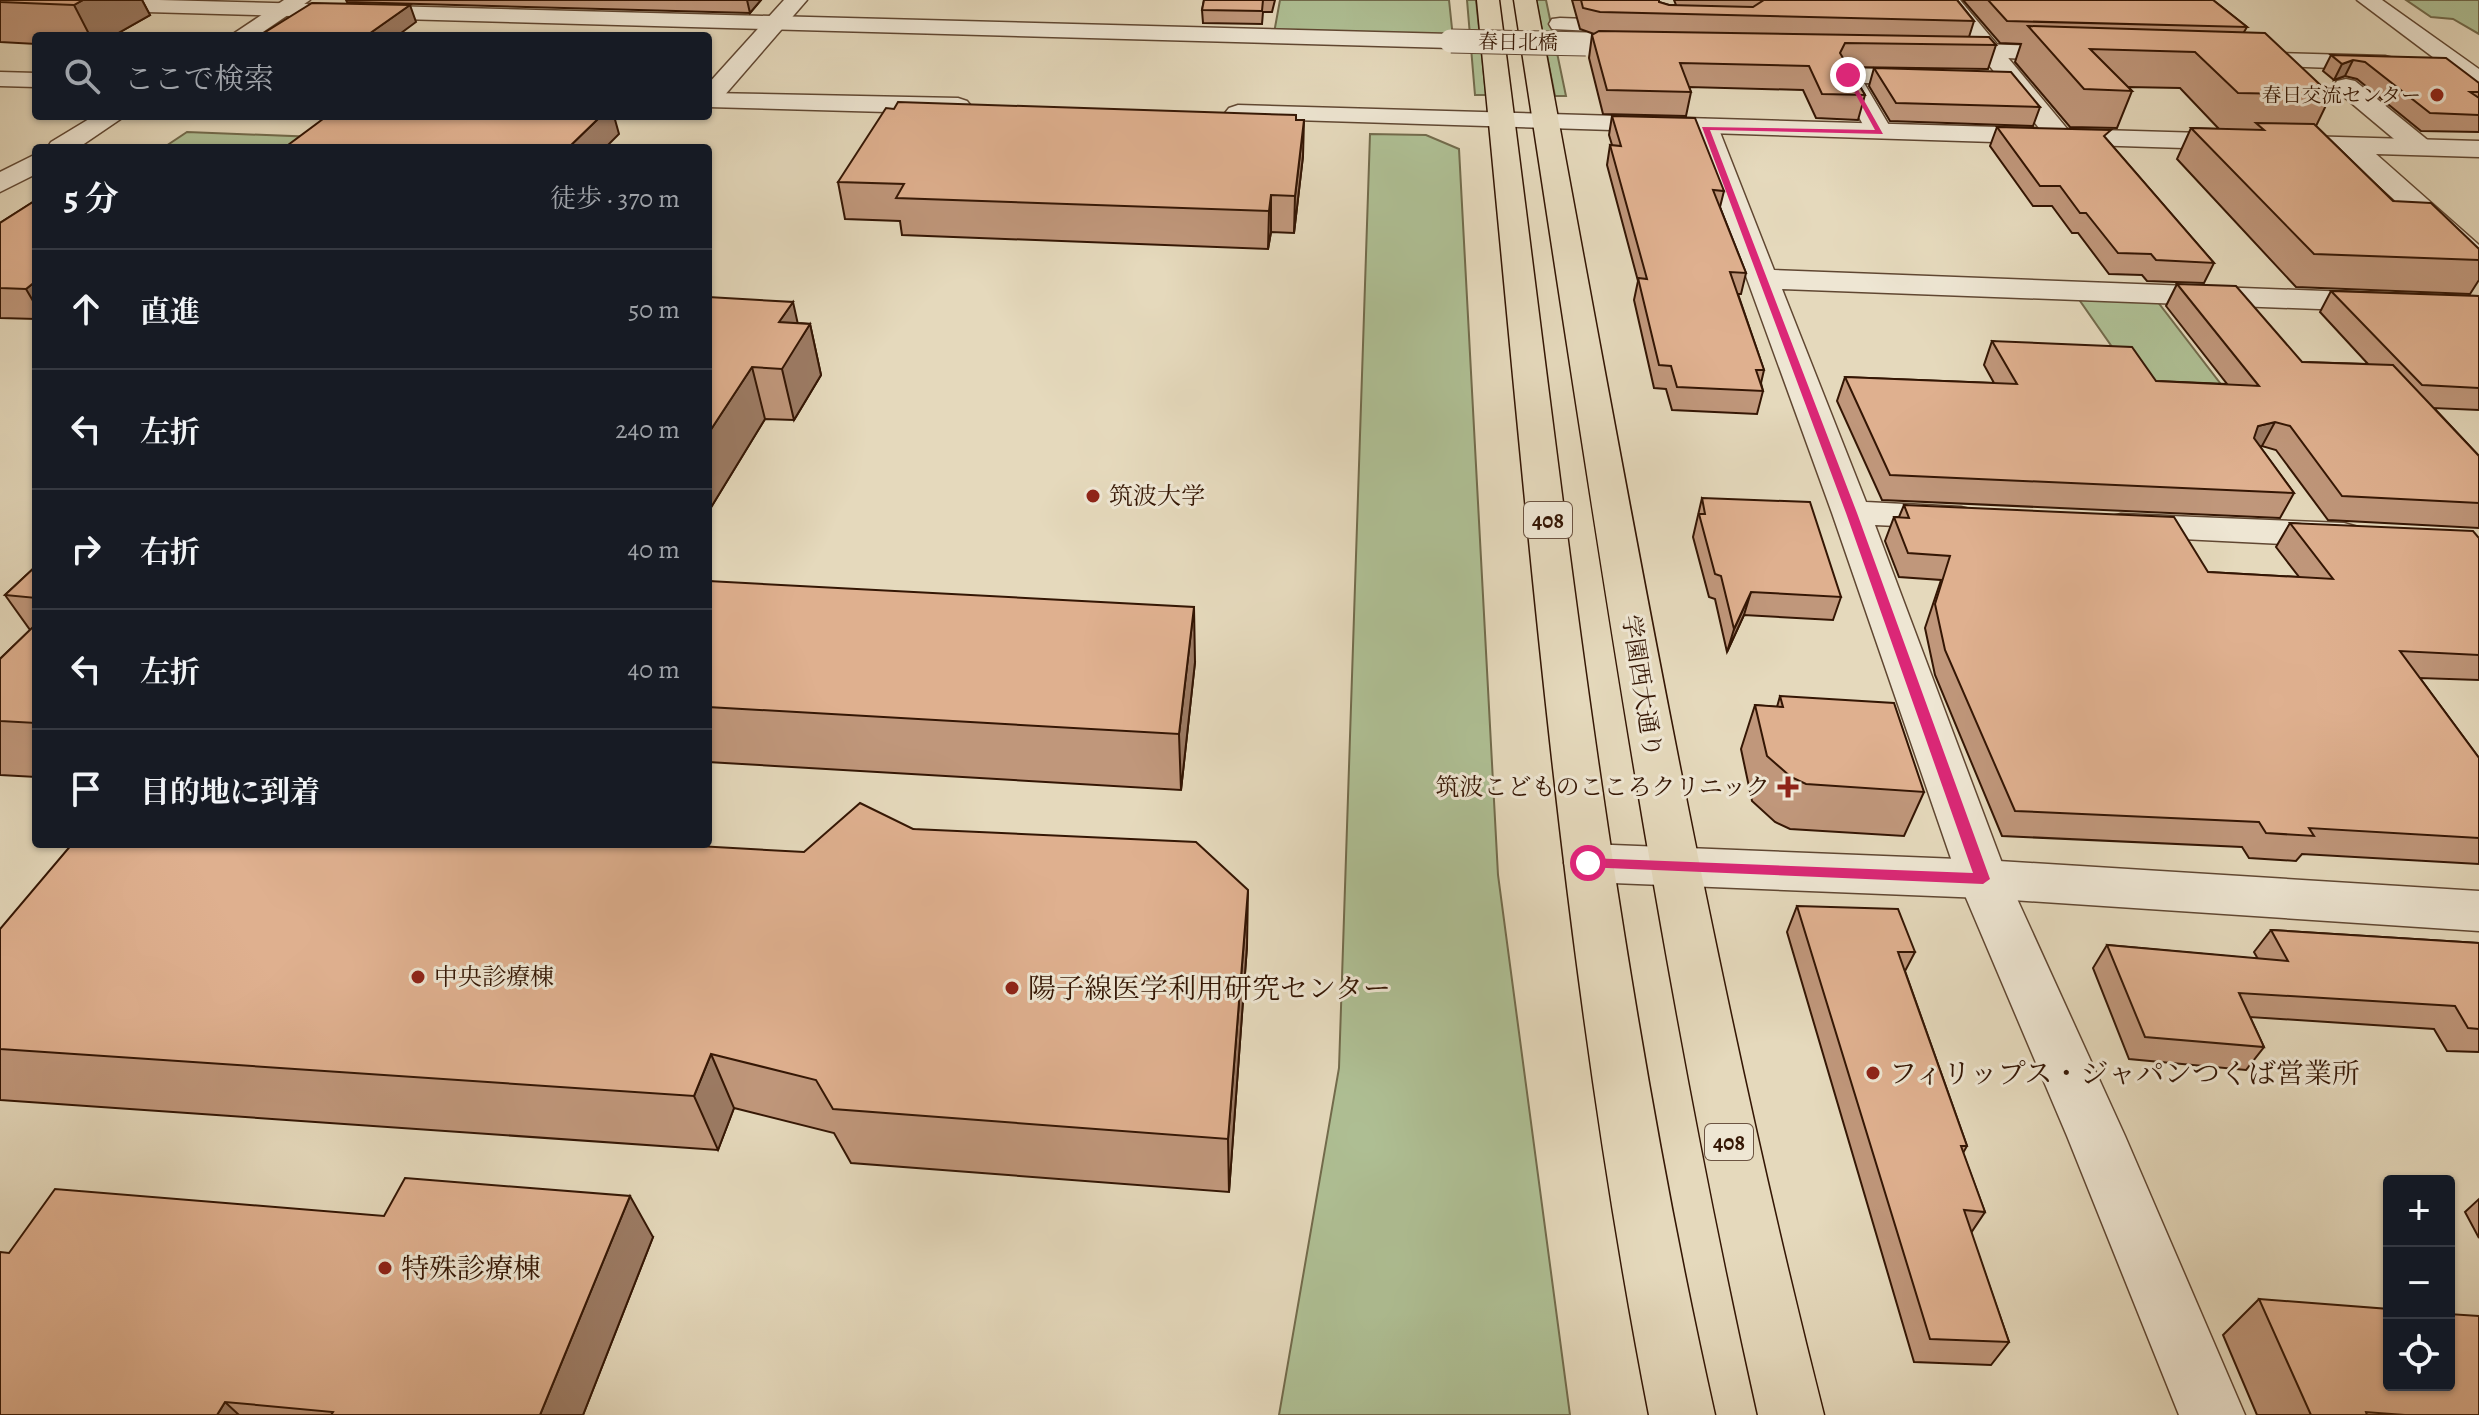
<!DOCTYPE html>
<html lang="ja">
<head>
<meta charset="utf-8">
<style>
  body { margin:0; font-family:Alegreya,"Noto Serif JP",serif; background:#242831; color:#f1f3f6 }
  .controls { position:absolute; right:24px; bottom:24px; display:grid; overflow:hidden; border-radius:8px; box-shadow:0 2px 6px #0004 }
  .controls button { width:72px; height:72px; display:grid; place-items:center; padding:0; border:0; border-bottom:2px solid #363941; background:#171b24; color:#f1f3f6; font:40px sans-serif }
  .stop { position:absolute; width:24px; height:24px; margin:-18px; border:6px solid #db2777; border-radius:50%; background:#fff }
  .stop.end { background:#db2777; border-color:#fff; box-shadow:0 2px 8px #0008 }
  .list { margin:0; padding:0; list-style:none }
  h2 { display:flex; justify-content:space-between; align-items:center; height:104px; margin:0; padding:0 32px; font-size:34px }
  h2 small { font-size:26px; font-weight:400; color:#9ea1a6 }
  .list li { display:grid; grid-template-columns:52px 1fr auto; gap:24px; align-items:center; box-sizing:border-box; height:120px; padding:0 32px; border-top:2px solid #363941 }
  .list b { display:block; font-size:30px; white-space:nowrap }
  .list em { font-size:26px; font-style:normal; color:#9ea1a6 }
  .icon { flex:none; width:44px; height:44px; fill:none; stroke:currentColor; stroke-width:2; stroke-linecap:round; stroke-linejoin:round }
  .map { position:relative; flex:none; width:2479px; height:1415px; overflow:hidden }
  .search { position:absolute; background:#171b24; box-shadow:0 2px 6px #0004; left:32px; top:32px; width:680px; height:88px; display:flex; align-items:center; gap:20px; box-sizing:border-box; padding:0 28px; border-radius:8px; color:#9ea1a6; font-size:30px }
  .panel { position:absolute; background:#171b24; box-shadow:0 2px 6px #0004; left:32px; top:144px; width:680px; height:704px; border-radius:8px }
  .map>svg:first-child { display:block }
  .green { fill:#afc095; stroke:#726b4c; stroke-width:2 }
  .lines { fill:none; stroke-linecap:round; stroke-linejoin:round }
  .pedestrian-casing { stroke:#604732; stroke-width:3 }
  .minor-casing { stroke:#604732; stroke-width:3 }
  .tertiary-casing { stroke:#604732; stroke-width:3 }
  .trunk-casing { stroke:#341604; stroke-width:3 }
  .pedestrian { fill:#eee6d3; fill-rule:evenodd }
  .minor { fill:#eee6d3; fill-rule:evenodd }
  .tertiary { fill:#eee6d3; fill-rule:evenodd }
  .trunk { fill:#e5d9bc; fill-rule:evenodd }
  .pedestrian-bridge-casing { stroke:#604732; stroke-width:25; stroke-linecap:butt }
  .pedestrian-bridge { stroke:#eee6d3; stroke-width:23 }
  .wall { fill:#c0977b; stroke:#341604; stroke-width:2 }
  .shaded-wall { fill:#9c7b64; stroke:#341604; stroke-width:2 }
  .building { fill:#dfb08f; stroke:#341604; stroke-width:2 }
  .route { fill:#db2777 }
  .poi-dot { fill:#8f2418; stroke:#eee6d3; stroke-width:3 }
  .labels { text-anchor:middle; stroke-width:6; stroke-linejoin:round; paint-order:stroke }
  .far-street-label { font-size:20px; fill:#341604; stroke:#eee6d3 }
  .far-poi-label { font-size:20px; fill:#341604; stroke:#eee6d3; text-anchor:end }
  .shield { fill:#eee6d3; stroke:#6c5442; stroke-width:2 }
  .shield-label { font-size:22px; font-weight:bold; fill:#341604 }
  .poi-label { font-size:24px; fill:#341604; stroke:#eee6d3; text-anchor:start }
  .street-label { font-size:24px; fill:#341604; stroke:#eee6d3 }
  .near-poi-label { font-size:28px; fill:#341604; stroke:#eee6d3; text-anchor:start }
</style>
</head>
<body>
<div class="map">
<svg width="2479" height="1415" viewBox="0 0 2479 1415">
  <rect width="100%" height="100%" fill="#e5d9bc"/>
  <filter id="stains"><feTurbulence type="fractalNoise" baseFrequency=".0025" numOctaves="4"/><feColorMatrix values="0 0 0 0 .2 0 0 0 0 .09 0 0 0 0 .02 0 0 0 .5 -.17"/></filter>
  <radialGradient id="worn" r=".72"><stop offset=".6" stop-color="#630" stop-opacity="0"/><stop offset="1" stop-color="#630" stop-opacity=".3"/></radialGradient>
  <g class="green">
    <path d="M1280 0H1449L1453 38 1274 33Z"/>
    <path d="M1467 0H1476L1486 95H1475Z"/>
    <path d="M1536 0H1546L1566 96H1555Z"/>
    <path d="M2406 0H2479V34L2453 19 2431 17Z"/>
    <path d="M187 132 315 137 300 148H163Z"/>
    <path d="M1370 134 1426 135 1459 149 1498 875 1570 1415H1279L1339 1068Z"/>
    <path d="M2078 298 2157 301 2233 400 2147 397Z"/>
  </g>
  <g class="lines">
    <defs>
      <g id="pedestrian">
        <path d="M0 0H159L1451 34 1462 41 1451 48 0 8Z"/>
        <path d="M1560 18 1614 20 1644 26 1647 31 1636 37 1614 32 1552 29 1549 24 1552 19Z"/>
        <path d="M1947 43 2077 47 2088 54 2077 61 1939 55 1936 50 1939 45Z"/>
        <path d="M2239 52 2385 56 2393 58 2396 63 2393 68 2385 70 2231 64 2228 59 2231 54Z"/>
      </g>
      <g id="minor">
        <path d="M784 0H807L717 104 708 106V84Z"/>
        <path d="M1937 0H1960L2069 131 2073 137 2069 143H2051Z"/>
        <path d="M1848 68 1932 70 1941 72 1944 77 1941 82 1932 84 1864 83 1893 132 1889 137H1871L1867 132 1836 75 1839 70Z"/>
        <path d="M2346 79 2355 81 2430 142 2434 148 2430 154H2412L2337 91 2334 86 2337 81Z"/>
        <path d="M1705 119 1714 122 1718 127 1774 270 2479 297V315L1782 289 1866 502 1961 507 1974 510 1980 518 1974 526 1961 529 1875 525 2008 879 2125 1136 2245 1415H2179L2067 1136 1958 879 1832 513 1692 127 1696 122Z"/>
        <path d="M2121 514 2344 523 2358 527 2363 535 2358 543 2344 547 2121 536 2107 533 2102 525 2107 517Z"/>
      </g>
      <g id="tertiary">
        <path d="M284 0H310L257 36H230Z"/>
        <path d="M2357 0H2382L2479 69V87L2470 85Z"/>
        <path d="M0 72 36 73V87L0 86Z"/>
        <path d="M708 93 958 98 967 101 971 106 967 111 958 114 708 107Z"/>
        <path d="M1238 105 2479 141V157L2376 154 2479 245V270L2468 267 2343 153 1229 118 1225 113 1229 108Z"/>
        <path d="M94 116H125L78 148H47L51 142Z"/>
        <path d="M36 154V174L0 192V172Z"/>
        <path d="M1588 844 1983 860 2479 891V931L1983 898 1588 882 1571 876 1564 863 1571 850Z"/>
      </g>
      <g id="trunk">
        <path d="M1477 0H1499C1561 473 1610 949 1715 1415H1649C1558 948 1524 472 1477 0Z"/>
        <path d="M1514 0H1536C1625 474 1705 947 1824 1415H1758C1653 946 1588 474 1514 0Z"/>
      </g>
    </defs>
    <use href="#pedestrian" class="pedestrian-casing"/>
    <use href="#minor" class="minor-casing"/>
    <use href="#tertiary" class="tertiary-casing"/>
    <use href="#trunk" class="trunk-casing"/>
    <use href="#pedestrian" class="pedestrian"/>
    <use href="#minor" class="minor"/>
    <use href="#tertiary" class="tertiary"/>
    <use href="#trunk" class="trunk"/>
    <defs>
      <path id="pedestrian-bridge" d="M1451 41 1586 44"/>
    </defs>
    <use href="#pedestrian-bridge" class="pedestrian-bridge-casing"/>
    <use href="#pedestrian-bridge" class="pedestrian-bridge"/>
  </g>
  <g class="wall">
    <path d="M0 0H142L150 15 113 36H36V44L0 42Z"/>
    <path d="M346 0H761L750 13 347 2Z"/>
    <path d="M1204 0H1275L1272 12H1263L1262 24 1203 23 1202 10Z"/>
    <path d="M1572 0H1659V2L1669 5H1676L1674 0H1957L1974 21 1969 37 1996 45 1988 69 1848 67 1865 95 1858 120 1816 118 1803 90 1689 87 1691 92 1686 116 1603 114 1589 58 1592 35 1594 34 1580 29Z"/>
    <path d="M1963 0H2213L2247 27 2244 32 2331 95 2316 126 2393 201 2479 249V280L2470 294 2296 287 2177 159 2191 128 2219 129 2180 88 2128 87 2132 91 2117 128 2070 127 2015 62 2021 44 2000 43Z"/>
    <path d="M2331 55 2479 83V132L2421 131 2357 79 2345 76 2334 80 2323 71Z"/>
    <path d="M1874 68 2040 107 2033 126 1890 121 1869 86Z"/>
    <path d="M1612 116 1724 191 1720 207 1746 273 1741 294H1738L1764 370 1761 383 1763 391 1757 414 1672 410 1666 389 1654 388 1634 300 1638 281 1607 165 1610 145H1612L1609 135Z"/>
    <path d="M1296 120 1303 156 1294 233 1271 232 1268 249 902 235 900 221 845 219 838 182Z"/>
    <path d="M1997 127 2107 140 2214 263 2204 283 2147 281 2142 275 2109 274 2078 233H2072L2052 206H2033L1990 146Z"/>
    <path d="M36 200V319L0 318V223Z"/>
    <path d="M2177 284 2302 362 2368 364 2320 312 2331 291 2479 296V410L2434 408 2479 456V528L2328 520 2276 450 2262 446 2260 447 2294 493 2280 518 1882 500 1837 401 1845 377 1994 383 1984 365 1992 341 2156 381 2227 384 2166 306Z"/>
    <path d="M708 297 798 323 810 324 821 375 794 420 765 419 710 509 708 508Z"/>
    <path d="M1702 498 1841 597 1833 620 1744 615 1727 652 1715 599 1709 597 1693 537Z"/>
    <path d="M1904 505 2208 572 2299 577 2276 547 2290 523 2479 538V680L2420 678 2479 758V864L2302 854 2296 861 2249 858 2242 847 2002 836 1935 675 1925 628 1941 580 1899 577 1885 541 1894 517H1899Z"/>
    <path d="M36 566V777L0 775V659L30 630 5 595Z"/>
    <path d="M708 581 1195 662 1181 790 708 762Z"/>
    <path d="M1780 696 1924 792 1904 836 1790 829 1775 822 1752 801 1741 749 1755 705 1777 707Z"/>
    <path d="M913 829 1247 946 1229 1192 851 1163 834 1133 734 1108 718 1150 0 1100V929L804 852Z"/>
    <path d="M1797 906 1915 952 1905 971 1967 1146 1963 1153 1985 1212 1971 1233 2009 1342 1991 1365 1914 1362 1787 932Z"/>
    <path d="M2271 930 2479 943V1052L2447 1051 2434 1029 2250 1017 2264 1047 2246 1070 2129 1059 2093 968 2107 945 2258 959 2254 952Z"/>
    <path d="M2479 1199V1238L2465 1212Z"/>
    <path d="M384 1216 653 1237 583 1415H0L9 1253Z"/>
    <path d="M2259 1299 2479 1415H2257L2223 1335Z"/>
  </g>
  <g class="shaded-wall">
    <path d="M83 0H142L150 15 113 36H90L74 5Z"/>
    <path d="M747 0H761L750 13Z"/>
    <path d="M410 5 416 22 397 36H366Z"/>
    <path d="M2353 60 2345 76 2334 80 2342 64Z"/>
    <path d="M601 116H614L619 134 605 148H568Z"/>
    <path d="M1304 120 1303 156 1294 233 1295 196Z"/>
    <path d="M1271 195V232L1268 249 1269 211Z"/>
    <path d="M36 281V306L26 289Z"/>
    <path d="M793 302 801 338 810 324 821 375 794 420 782 369 779 322Z"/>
    <path d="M752 367 765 419 710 509 708 501V434Z"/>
    <path d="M2275 422 2262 446 2245 450 2258 426Z"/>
    <path d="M1751 592 1744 615 1727 652 1734 629Z"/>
    <path d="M1194 607 1195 662 1181 790 1179 734Z"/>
    <path d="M1248 890 1247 946 1229 1192 1228 1139Z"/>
    <path d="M711 1054 734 1108 718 1150 694 1096Z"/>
    <path d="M630 1196 653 1237 583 1415H540Z"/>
    <path d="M225 1402 239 1415H217Z"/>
  </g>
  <g class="building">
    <path d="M0 0H83L74 5 0 2Z"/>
    <path d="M1204 0H1263L1262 11 1202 10Z"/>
    <path d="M1581 0H1659V2L1669 5 1753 7 1764 0H1957L1974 21 1600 12 1583 8Z"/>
    <path d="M1988 0H2213L2247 27 2007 21Z"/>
    <path d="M312 3 410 5 366 36H259Z"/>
    <path d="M2028 26 2265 33 2331 95 2238 93 2195 52 2090 49 2132 91 2084 89Z"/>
    <path d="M1599 31 1989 37 1996 45 1845 43 1840 53 1865 95 1822 94 1809 66 1680 63 1691 92 1607 90 1592 35Z"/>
    <path d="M2331 55 2446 58 2479 83V92H2470L2479 98V115L2430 113 2365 62 2353 60 2342 64Z"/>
    <path d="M1874 68 2011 72 2040 107 1896 103Z"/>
    <path d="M898 102 1296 115V120H1304L1295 196 1271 195 1269 211 896 198 904 184 838 182 886 108 894 109Z"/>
    <path d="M327 116H601L568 148H284Z"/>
    <path d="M1612 116 1695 118 1724 191 1713 190 1746 273 1730 272 1764 370H1756L1763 391 1677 387 1671 366 1659 365 1638 278 1647 279 1610 145 1621 146Z"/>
    <path d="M2256 123 2314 124 2393 201 2431 203 2479 249V260L2314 254 2191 128 2264 130Z"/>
    <path d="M1997 127 2111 130 2104 136 2214 263 2156 260 2151 254 2118 253 2086 213H2080L2060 186H2040Z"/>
    <path d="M36 200V281L26 289 0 288V223Z"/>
    <path d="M2177 284 2236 286 2302 362 2393 365 2479 456V503L2342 496 2290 426 2275 422 2258 426 2254 438 2294 493 1890 475 1845 377 2017 384 1992 341 2132 347 2156 381 2259 386Z"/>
    <path d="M2331 291 2479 296V388L2422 385Z"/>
    <path d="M708 297 793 302 779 322 810 324 782 369 752 367 708 434Z"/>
    <path d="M1702 498 1810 502 1841 597 1751 592 1734 629 1721 576 1715 574 1699 514H1705Z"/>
    <path d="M1904 505 2174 517 2208 572 2333 579 2290 523 2473 531 2479 538V655L2400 651 2479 758V838L2309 828 2314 836 2266 833 2259 822 2015 811 1945 650 1935 604 1950 556 1908 553 1894 517 1909 518Z"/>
    <path d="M36 566V598L5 595Z"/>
    <path d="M708 581 1194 607 1179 734 708 707Z"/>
    <path d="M36 624V723L0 721V659Z"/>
    <path d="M1780 696 1894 703 1924 792 1806 784 1791 777 1767 756 1755 705 1783 707Z"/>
    <path d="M860 803 913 829 1196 842 1248 890 1228 1139 833 1109 816 1080 711 1054 694 1096 0 1049V929L72 844H662L804 852Z"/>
    <path d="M1797 906 1898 909 1915 952H1898L1967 1146H1961L1985 1212 1964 1210 2009 1342 1930 1339Z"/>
    <path d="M2271 930 2479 943V1029L2468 1028 2455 1006 2239 993 2264 1047 2145 1037 2107 945 2288 961Z"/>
    <path d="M405 1178 630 1196 540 1415H331L333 1412 225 1402 217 1415H0V1252L9 1253 55 1189 384 1216Z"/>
    <path d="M2259 1299 2389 1309V1385H2449V1314L2479 1316V1415H2405L2366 1412 2367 1415H2311Z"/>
  </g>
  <path class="route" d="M1848 72 1883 134 1710 130 1857 513 1990 879 1983 884 1583 867V859L1588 858 1973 873 1846 513 1702 127 1875 130 1845 75Z"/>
  <g class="poi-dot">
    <circle cx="2437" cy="95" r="8"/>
    <circle cx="1093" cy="496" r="8"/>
    <path d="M1784 775h8v8h8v8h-8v8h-8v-8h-8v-8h8z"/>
    <circle cx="418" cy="977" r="8"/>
    <circle cx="1012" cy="988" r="8"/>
    <circle cx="1873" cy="1073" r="8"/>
    <circle cx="385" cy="1268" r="8"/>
  </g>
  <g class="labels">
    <g class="far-street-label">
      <text transform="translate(1518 42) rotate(1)" y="7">春日北橋</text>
    </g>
    <g class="far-poi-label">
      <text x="2421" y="102">春日交流センター</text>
    </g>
    <g class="shield">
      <rect x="1524" y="502" width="48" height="36" rx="6"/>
      <rect x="1705" y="1124" width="48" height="36" rx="6"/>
    </g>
    <g class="shield-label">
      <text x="1548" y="528">408</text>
      <text x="1729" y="1150">408</text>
    </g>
    <g class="poi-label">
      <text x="1109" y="504">筑波大学</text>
      <text x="1770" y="795" text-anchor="end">筑波こどものこころクリニック</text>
      <text x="434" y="985">中央診療棟</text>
    </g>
    <g class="street-label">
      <text transform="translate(1642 686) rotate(81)" y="8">学園西大通り</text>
    </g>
    <g class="near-poi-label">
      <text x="1028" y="998">陽子線医学利用研究センター</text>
      <text x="1889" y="1083">フィリップス・ジャパンつくば営業所</text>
      <text x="401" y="1278">特殊診療棟</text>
    </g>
  </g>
  <rect width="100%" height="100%" filter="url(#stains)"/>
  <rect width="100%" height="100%" fill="url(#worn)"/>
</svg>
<div class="controls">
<button>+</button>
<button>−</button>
<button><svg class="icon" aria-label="locate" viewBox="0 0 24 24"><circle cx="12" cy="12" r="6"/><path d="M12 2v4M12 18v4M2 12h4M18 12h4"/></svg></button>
</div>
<div class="stop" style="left:1588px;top:863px"></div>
<div class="stop end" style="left:1848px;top:75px"></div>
<div class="search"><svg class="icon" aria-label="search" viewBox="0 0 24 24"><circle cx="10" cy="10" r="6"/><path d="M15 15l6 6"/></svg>ここで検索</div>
<section class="panel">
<h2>5 分<small>徒歩 · 370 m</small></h2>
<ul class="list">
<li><svg class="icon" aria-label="ahead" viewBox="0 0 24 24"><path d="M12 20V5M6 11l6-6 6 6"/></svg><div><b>直進</b></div><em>50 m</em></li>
<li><svg class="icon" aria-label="left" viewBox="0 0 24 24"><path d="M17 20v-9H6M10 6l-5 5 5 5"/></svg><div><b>左折</b></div><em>240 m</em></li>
<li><svg class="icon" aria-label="right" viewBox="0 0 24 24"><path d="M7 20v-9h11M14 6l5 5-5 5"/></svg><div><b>右折</b></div><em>40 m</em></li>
<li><svg class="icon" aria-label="left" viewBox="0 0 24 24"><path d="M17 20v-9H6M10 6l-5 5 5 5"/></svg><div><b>左折</b></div><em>40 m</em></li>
<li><svg class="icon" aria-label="arrive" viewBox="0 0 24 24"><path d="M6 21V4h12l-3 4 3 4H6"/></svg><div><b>目的地に到着</b></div></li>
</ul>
</section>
</div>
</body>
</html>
